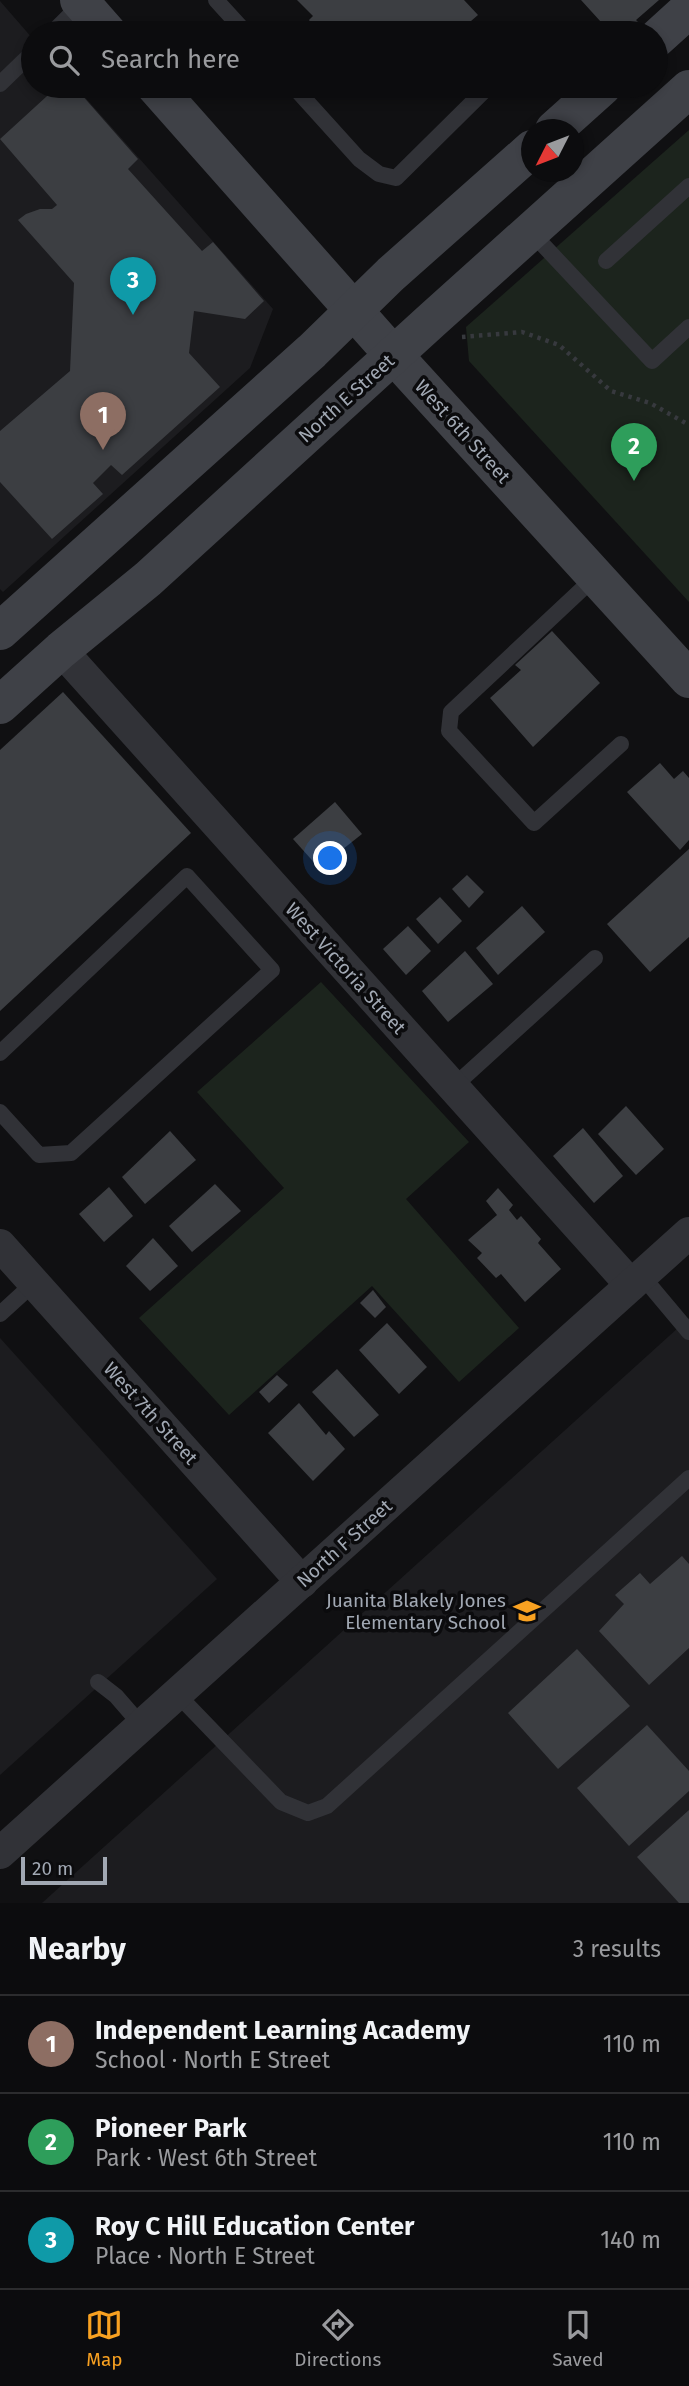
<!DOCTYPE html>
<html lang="en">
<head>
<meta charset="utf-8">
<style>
  body { margin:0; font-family:"Fira Sans",sans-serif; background:#151517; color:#f1f3f6 }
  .compass { position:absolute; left:521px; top:119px; width:63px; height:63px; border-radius:50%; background:#0c0c0e; box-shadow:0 4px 10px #0003; rotate:228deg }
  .scale { position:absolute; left:21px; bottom:18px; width:86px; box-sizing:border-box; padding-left:7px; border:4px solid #a1a8b3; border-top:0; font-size:19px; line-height:24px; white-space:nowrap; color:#a1a8b3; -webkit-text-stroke:5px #0b0b0d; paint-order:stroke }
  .you { position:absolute; left:331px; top:859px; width:24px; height:24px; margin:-18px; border:5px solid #fff; border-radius:50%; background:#1a73e8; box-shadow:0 0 0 10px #1a73e833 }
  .badge { display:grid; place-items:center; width:46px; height:46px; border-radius:50%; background:#f8a121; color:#fff; font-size:23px; font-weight:700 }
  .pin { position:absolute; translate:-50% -58px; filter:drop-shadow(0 2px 4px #0008) }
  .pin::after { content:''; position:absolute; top:37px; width:24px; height:21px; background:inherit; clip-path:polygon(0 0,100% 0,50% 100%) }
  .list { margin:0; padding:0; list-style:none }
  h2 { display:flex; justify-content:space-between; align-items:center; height:91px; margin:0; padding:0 28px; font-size:30px }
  h2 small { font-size:23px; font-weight:400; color:#9a9b9e }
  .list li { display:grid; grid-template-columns:46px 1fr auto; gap:21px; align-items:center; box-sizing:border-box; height:98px; padding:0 28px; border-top:2px solid #2c2c2e }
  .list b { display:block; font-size:26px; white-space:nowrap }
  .list p { margin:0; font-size:23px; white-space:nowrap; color:#9a9b9e }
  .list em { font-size:23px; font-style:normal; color:#9a9b9e }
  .icon { flex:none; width:38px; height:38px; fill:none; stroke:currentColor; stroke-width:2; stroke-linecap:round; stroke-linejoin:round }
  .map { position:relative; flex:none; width:689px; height:1903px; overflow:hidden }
  .search { position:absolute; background:#0c0c0e; box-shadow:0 4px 10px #0003; left:21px; right:21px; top:21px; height:77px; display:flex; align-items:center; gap:18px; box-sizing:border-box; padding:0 24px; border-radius:38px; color:#9a9b9e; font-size:26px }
  .sheet { height:385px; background:#0c0c0e }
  nav { display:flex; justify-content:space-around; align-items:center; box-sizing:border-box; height:98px; border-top:2px solid #2c2c2e; background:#0c0c0e; font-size:19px; color:#9a9b9e }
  nav a { display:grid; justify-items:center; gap:4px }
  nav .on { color:#f8a121 }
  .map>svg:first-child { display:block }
  .built { fill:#1c1c1f }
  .green { fill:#1c241d }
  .building { fill:#3c3e42 }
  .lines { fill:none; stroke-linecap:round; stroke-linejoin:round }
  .path { stroke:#37393e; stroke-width:4.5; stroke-dasharray:3.5 5; stroke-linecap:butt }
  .lane { stroke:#313237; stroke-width:16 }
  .street { stroke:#313237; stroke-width:32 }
  .secondary { stroke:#3f4147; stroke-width:38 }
  .labels { text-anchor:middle; stroke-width:7; stroke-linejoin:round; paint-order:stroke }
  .street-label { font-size:19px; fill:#a1a8b3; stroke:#0b0b0d }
  .poi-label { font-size:19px; fill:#a1a8b3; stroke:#0b0b0d; text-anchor:end }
</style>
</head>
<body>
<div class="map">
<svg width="689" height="1903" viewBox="0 0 689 1903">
  <rect width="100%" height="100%" fill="#101012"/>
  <g class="built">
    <path d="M0 1 33 39V86H75L273 309 250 368 3 592 0 589Z"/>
    <path d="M689 1318V1903H42Z"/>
    <path d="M0 1338 217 1579 0 1775Z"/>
  </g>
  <g class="green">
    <path d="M689 130V602L469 361 466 327Z"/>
    <path d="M321 982 469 1142 406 1199 519 1328 459 1382 372 1286 229 1415 139 1318 284 1188 197 1092Z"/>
  </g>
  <g class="building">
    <path d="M297 0H464L478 15 457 33H313L311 23 309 20 313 16Z"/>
    <path d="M581 0H659L636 20 640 24 629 33H611Z"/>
    <path d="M58 86H74L138 159 128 169 202 251 213 242 264 301 245 319 194 311 189 353 220 387 122 475 111 465 93 483 103 494 52 539 0 482V431L70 371 74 283 18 220 26 214 40 209H52L57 205 0 139Z"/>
    <path d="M552 631 600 683 533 747 490 698 521 670 515 665Z"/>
    <path d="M63 692 191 833 0 1011V750Z"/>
    <path d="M660 763 674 779 683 771 689 778V840L680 850 627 792Z"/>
    <path d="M335 802 362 834 319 868 293 839Z"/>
    <path d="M689 849V937L650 972 607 924Z"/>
    <path d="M467 875 484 892 469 908 452 889Z"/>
    <path d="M440 897 462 921 438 944 416 919Z"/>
    <path d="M522 906 545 932 498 975 476 948Z"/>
    <path d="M408 926 431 951 406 975 383 949Z"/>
    <path d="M465 951 493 984 448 1022 422 991Z"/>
    <path d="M626 1106 664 1149 636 1175 598 1134Z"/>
    <path d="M583 1128 623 1176 594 1203 553 1156Z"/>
    <path d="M170 1131 196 1160 145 1204 122 1177Z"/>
    <path d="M215 1184 241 1211 192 1252 169 1226Z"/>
    <path d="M109 1187 133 1216 104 1242 79 1214Z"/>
    <path d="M498 1188 513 1205 509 1210 517 1220 521 1216 541 1239 538 1243 561 1269 525 1302 501 1274 496 1278 477 1258 482 1253 468 1240 497 1215 486 1201Z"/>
    <path d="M153 1238 178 1266 150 1291 126 1266Z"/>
    <path d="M373 1290 386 1307 375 1318 360 1303Z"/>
    <path d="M387 1323 427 1367 399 1394 359 1350Z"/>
    <path d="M337 1369 379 1415 354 1437 312 1392Z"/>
    <path d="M277 1375 288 1385 269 1403 259 1392Z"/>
    <path d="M299 1403 326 1435 329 1431 345 1449 313 1481 268 1433Z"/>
    <path d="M682 1556 689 1564V1648L649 1685 599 1631 624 1604 615 1595 640 1573 650 1584Z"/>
    <path d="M577 1649 630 1706 558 1769 508 1713Z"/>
    <path d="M647 1725 689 1771V1791L629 1846 577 1788Z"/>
    <path d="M689 1810V1903H679L637 1857Z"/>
  </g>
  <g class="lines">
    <path class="path" d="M462 337 522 332 559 345 611 391 650 403 689 425"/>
    <g class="lane">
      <path d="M216 0 246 33"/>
      <path d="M52 33 82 3"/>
      <path d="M0 84 33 52"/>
      <path d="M293 86 359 159 379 174 396 178 489 86"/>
      <path d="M530 231 652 361 689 327"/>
      <path d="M606 261 689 186"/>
      <path d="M595 577 451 712 449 731 534 823 621 744"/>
      <path d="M0 1053 187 876 272 970 71 1153 39 1155 0 1112"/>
      <path d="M453 1087 595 958"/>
      <path d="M642 1276 689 1332"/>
      <path d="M0 1314 34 1283"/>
      <path d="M98 1682 116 1696 142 1726"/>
      <path d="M177 1694 281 1802 308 1813 327 1806 689 1478"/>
    </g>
    <g class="street">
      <path d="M61 650 631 1285"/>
      <path d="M0 1245 302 1582"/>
      <path d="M0 1853 689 1233"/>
    </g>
    <g class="secondary">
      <path d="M79 0 108 33"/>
      <path d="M656 39 689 9"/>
      <path d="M155 86 379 339 689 679"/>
      <path d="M554 130 603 86"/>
      <path d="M0 631 312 351 391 274 532 149"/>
      <path d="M0 705 61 650 148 579 432 320 689 89"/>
    </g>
  </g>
  <defs>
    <symbol id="school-bare" viewBox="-9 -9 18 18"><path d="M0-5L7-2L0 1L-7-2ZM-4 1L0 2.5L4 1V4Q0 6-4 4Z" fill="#f8a121" stroke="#0b0b0d" stroke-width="2.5" paint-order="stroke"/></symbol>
  </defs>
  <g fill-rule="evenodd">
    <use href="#school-bare" x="508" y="1592" width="38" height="38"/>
  </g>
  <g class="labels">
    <g class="street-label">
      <text transform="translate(346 398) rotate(-42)" y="7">North E Street</text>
      <text transform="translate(463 431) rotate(48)" y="7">West 6th Street</text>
      <text transform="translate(346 968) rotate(48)" y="7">West Victoria Street</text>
      <text transform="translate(151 1413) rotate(48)" y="7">West 7th Street</text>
      <text transform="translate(344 1543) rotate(-42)" y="7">North F Street</text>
    </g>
    <g class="poi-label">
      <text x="506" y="1607">Juanita Blakely Jones<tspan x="506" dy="22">Elementary School</tspan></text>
    </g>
  </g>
</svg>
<svg class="compass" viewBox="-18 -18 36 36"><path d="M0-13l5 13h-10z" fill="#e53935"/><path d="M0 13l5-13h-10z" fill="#9a9b9e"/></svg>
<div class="scale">20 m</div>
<div class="you"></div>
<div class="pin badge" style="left:103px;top:450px;background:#8d6e63">1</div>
<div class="pin badge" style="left:634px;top:481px;background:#2e9e5b">2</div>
<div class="pin badge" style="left:133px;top:315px;background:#0f9aa8">3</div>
<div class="search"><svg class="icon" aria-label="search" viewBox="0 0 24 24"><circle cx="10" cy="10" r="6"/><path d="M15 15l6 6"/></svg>Search here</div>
</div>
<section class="sheet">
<h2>Nearby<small>3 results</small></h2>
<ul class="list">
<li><span class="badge" style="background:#8d6e63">1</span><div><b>Independent Learning Academy</b><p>School · North E Street</p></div><em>110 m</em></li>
<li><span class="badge" style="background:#2e9e5b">2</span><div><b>Pioneer Park</b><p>Park · West 6th Street</p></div><em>110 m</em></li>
<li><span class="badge" style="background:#0f9aa8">3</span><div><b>Roy C Hill Education Center</b><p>Place · North E Street</p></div><em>140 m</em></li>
</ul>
</section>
<nav>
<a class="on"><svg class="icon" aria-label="map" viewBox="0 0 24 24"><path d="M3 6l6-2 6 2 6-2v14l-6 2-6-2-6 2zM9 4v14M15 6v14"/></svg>Map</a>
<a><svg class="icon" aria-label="directions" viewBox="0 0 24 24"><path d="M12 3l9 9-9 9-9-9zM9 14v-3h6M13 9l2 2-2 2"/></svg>Directions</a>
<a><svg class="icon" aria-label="saved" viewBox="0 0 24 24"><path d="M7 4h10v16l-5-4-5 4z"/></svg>Saved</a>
</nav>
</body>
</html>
